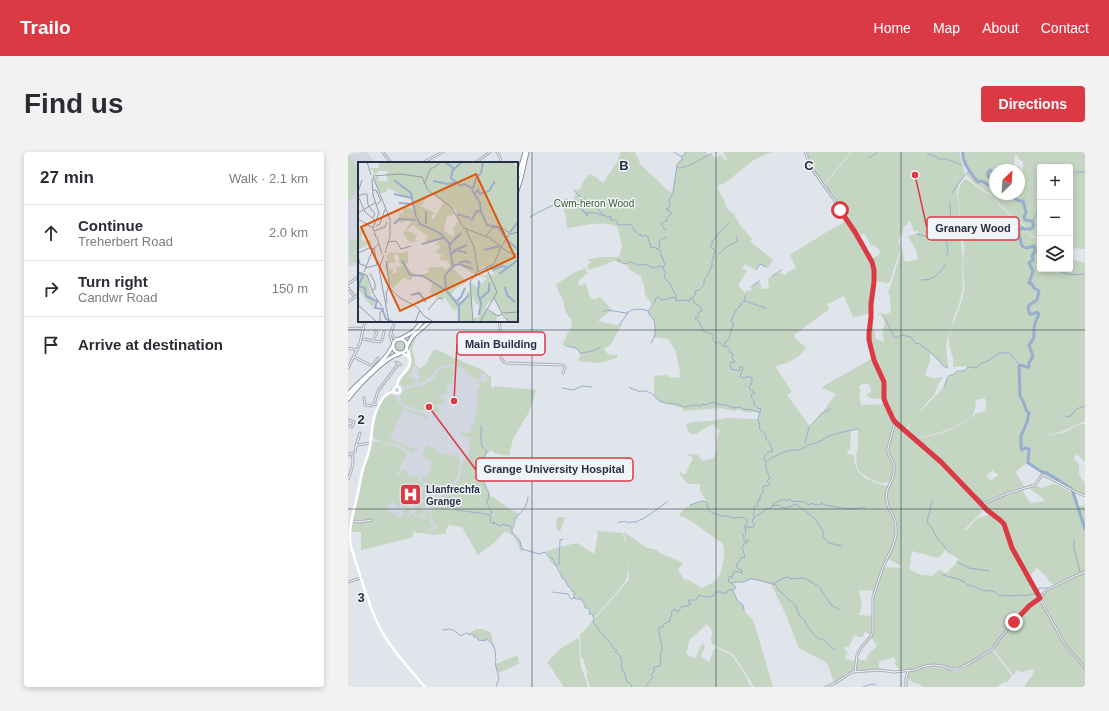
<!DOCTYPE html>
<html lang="en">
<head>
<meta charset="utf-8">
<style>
  body { margin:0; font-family:Helvetica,sans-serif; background:#f2f2f3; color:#2b2b33 }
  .controls { position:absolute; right:12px; top:12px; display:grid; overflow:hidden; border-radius:4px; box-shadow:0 2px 6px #0003 }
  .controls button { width:36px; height:36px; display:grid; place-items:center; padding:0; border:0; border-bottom:1px solid #e1e1e2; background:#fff; color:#2b2b33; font:20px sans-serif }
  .compass { position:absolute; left:641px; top:12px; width:36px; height:36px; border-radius:50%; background:#fff; box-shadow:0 2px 6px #0003; rotate:25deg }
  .stop { position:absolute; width:12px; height:12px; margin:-9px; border:3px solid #db3a45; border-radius:50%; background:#fff }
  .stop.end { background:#db3a45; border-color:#fff; box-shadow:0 1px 4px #0008 }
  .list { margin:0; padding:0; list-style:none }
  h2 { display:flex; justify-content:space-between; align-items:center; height:52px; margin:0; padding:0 16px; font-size:17px }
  h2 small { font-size:13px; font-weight:400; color:#7c7c81 }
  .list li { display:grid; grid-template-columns:26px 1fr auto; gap:12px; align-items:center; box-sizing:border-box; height:56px; padding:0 16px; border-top:1px solid #e1e1e2 }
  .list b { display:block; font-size:15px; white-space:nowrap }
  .list p { margin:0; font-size:13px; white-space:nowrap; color:#7c7c81 }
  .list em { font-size:13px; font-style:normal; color:#7c7c81 }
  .icon { flex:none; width:22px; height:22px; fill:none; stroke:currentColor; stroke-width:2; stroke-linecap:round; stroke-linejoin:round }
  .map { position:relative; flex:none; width:737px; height:535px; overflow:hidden; border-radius:4px }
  header { display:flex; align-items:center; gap:24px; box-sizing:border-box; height:56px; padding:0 20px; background:#db3a45; color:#fff }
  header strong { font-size:19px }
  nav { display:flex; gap:22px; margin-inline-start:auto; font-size:14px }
  .intro { display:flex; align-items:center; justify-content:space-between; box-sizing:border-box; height:96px; padding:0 24px }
  h1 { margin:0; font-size:28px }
  .button { padding:10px 18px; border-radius:4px; background:#db3a45; color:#fff; font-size:14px; font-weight:700 }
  main { display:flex; gap:24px; padding:0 24px }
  aside { flex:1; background:#fff; border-radius:4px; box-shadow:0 2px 6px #0003 }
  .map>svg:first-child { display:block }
  .built { fill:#d2d6e0 }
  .green { fill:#c4d5c1; fill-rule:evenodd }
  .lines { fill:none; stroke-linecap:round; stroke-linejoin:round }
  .stream { stroke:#98aece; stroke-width:1 }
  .river { stroke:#98aece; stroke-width:3 }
  .minor-casing { stroke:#a8aeb9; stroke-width:3 }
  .trunk-casing { stroke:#868fa3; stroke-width:5 }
  .minor { stroke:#f4f5f8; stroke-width:1 }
  .secondary { stroke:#fff; stroke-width:2.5 }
  .trunk { stroke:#fff; stroke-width:3 }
  .route { stroke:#db3a45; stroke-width:5 }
  .grid { fill:none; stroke:#272f44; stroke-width:1; stroke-opacity:0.55 }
  .labels { text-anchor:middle; stroke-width:3; stroke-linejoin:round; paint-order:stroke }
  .park-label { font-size:10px; fill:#386133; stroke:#f0f3f8 }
  .poi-label { font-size:10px; font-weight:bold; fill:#272f44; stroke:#f0f3f8; text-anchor:start }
  .inset-river { fill:none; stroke:#98aece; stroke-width:2 }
  .inset-road { fill:none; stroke:#969ca8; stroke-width:1 }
  .view { fill:#de570f; fill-opacity:0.15; stroke:#de570f; stroke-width:2 }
  .inset-edge { fill:none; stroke:#272f44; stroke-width:2 }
  .grid-label { font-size:13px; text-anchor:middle; font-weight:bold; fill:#272f44; stroke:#f0f3f8; stroke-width:3; stroke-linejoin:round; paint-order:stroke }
  .leader { fill:none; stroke:#db3a45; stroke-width:1.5 }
  .callout-dot { fill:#db3a45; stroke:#f0f3f8; stroke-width:1.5 }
  .callout { fill:#f0f3f8; stroke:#db3a45; stroke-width:1.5 }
  .callout-label { font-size:11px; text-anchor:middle; font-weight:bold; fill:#272f44 }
</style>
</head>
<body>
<header>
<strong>Trailo</strong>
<nav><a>Home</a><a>Map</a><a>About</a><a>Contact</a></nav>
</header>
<div class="intro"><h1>Find us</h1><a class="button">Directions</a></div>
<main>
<aside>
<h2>27 min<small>Walk · 2.1 km</small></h2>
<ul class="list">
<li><svg class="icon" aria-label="ahead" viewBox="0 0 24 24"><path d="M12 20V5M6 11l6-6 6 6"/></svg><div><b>Continue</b><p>Treherbert Road</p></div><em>2.0 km</em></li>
<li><svg class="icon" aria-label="right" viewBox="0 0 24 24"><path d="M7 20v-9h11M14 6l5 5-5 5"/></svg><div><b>Turn right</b><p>Candwr Road</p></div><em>150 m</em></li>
<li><svg class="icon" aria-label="arrive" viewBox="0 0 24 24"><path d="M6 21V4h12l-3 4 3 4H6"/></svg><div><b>Arrive at destination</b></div></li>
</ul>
</aside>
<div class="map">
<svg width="737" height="535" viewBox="0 0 737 535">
  <rect width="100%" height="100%" fill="#e0e4eb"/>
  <g class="built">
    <path d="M17 0H19L28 11H11V114H0V3Z"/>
    <path d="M86 197 134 218 144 226 143 228 142 233 121 310 116 309 112 324 89 383 65 380V385L13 398 24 371V367L21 366 32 290 31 289 27 288 25 285V278L27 267 30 258 40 240 60 217 63 212 68 213 72 217 78 212Z"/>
  </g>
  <g class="green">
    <path d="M273 0H287L293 13 310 29 320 39 324 40 329 13 330 10 335 7 334 5 338 0H359V3L364 2 366 6 374 3 377 9 379 7 375 0H424L407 7 377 31 369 34C371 42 378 48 379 57L386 62 392 73 404 87 402 89 425 108 420 116 412 112 408 118 397 112 394 116 399 119 390 133 397 141 399 138 403 140 404 134 411 129 413 133V137L421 136 420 127 430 120 437 123 440 120 448 116 442 103 477 81 492 73 497 68C505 78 520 100 524 111 525 117 526 124 526 130 525 141 520 150 522 161 517 163 511 164 505 165L496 144C490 146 485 150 479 152L481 157 446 183 448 187 458 196 451 204 439 211 428 214 429 217 444 240 439 243 462 275 474 261 488 242 474 236V235L525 206 535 228V246L526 247 520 245 519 242 523 240 522 234 518 231 511 234 513 240 511 241 513 253 536 252 546 271 543 285 539 293V302L545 315V321L543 329C540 330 537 331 534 331 530 331 514 323 511 319 508 315 508 302 509 298L510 297V278L509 277 503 278 502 298H499L500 302 506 303C506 307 507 314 509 318 515 328 530 331 540 335 533 353 549 362 548 379 547 391 539 401 535 412 532 420 530 430 526 439L511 438 514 454 511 463 524 464C525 471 526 476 523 483L517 480 514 485H511L506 483 502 493 500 496 498 494 496 496 499 500V501L501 502V503L498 502 497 505 499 508 508 509 505 519 498 521 491 528 486 530 479 511 451 496 437 461 423 432 403 427C397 431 390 429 384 431L388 436 385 438V440L388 443 389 448 395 453 397 460 404 467 407 474 425 535H406L386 503 364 492 363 486 365 480 359 472 344 486H342L338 501 341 504 347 507 353 493 356 492 357 494 353 505 361 510 366 497 369 496 383 503 386 506 399 526 401 532 404 535H242L238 522 240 521V519L238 518 235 506H233L232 483 262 450 270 440 281 427 276 380 299 396 309 398 312 401 335 411 330 418 337 429 339 427 354 436C368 431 372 426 375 411 376 404 377 399 375 392L343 369 331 363C337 355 347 348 358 350V348L352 339V333L348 332H341L336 328 330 319 337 323 345 306 340 303 341 302 350 303 354 309 366 306C370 297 367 287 372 279L364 272 348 282H343L339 277 338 272 346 270 361 269 379 266 410 267 412 262 407 259C402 262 395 260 390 257L387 259 372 256 336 259 335 257C325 250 312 255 306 243V224L318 223 323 226 333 225 328 200 320 187 305 185 307 182 306 168 302 164 300 159 305 154 297 142 296 132 293 128 294 125 281 117 279 113 269 110V108L241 118 239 114 243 110 242 109 239 108 253 105H270L272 102 274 94 269 75C265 72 264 73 260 72 245 70 234 74 219 76L218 66 214 49 218 47 224 50 229 38 232 37 235 30 242 22 248 25 255 31 269 10Z"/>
    <path d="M458 0H503L477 31H475L465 17Z"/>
    <path d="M504 0H612C612 8 616 15 617 23L610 32 609 41 614 81 613 90 615 108 614 123 615 136 610 156 606 165 598 193 600 216C593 212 588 205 582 201V211L580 213 577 224 586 226 595 225 591 231 586 243 579 250 558 277C545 266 537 258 537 240H538V238L537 237C536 228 533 221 529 213 524 201 520 186 523 173H525L528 188H532L535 190 536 186 534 183 536 179 534 176 537 175 536 167 534 166 533 162 530 163V162L535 161 537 163 543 160 542 145 540 140 541 139 554 96 556 108 558 110 570 107 569 100 560 84 567 82H569L570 79H568L566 80 563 71 560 69 559 73 556 74 555 80 550 89 553 95 542 129 540 131 528 129 524 107 533 101 529 95 528 96 526 93 523 94 516 81 511 85 505 75 496 64 487 47 477 34 478 31Z"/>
    <path d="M615 0H737V97L724 96V82H722V15H692V86L684 84 681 82 678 74 667 67 643 43 626 31 618 22 621 19C618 16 614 4 615 0ZM667 3H669L670 6 675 10V19L671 15 666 13ZM647 18H671V42H647Z"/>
    <path d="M0 3H1C9 16 16 24 8 40 6 44 2 46 0 50Z"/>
    <path d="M618 27 645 46 664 66 676 74 681 83 684 85 692 87V117H722V105L726 108 737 111V270L730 272 715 279 694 285 712 281 714 282 730 273 737 272V310L729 302 726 306 731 313V322L737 332V343C727 340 719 333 710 328 699 322 689 318 680 311L674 314 668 320 676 334 646 345 638 349 635 350 594 309 568 286C571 285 574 286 577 285 596 282 616 273 630 260L631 261 637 259 638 255 637 246 628 248C627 252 628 259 625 263 618 272 576 289 565 284 563 283 562 281 560 279 562 266 585 248 594 237 597 233 597 227 602 224 608 220 609 220 616 219L620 216 618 214 605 215C607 205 601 198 601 188 601 179 606 170 609 162 613 153 618 137 616 128 616 126 615 125 615 123L616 93 610 45 611 37 613 32ZM645 318 647 321 650 322V323L643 329 638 323Z"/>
    <path d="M1 87H11V110H2Z"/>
    <path d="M235 113 240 122 237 123 230 129 232 134 237 131 243 147H248L252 145 264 158 254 165 250 169 268 173 275 171 269 181 263 192 256 197C259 203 262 203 269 203V206L251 211 230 209 232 204C230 194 225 196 216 194L215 193V191L224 173 223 167 218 161 215 148 211 141 208 132C218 127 226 119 236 117Z"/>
    <path d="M69 183 64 197 67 209V212L71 217 78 212 86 197 134 218 144 226 143 228V233L144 236H146V234L188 238 181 260 165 287 161 304 147 301 144 298 138 302 134 309 136 314 135 319 137 328 136 330 140 340H141L142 343 165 359 171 362 167 367 166 374 164 377V380L172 389 174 396 176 397 173 400C169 390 168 384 157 379L147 390 130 403 114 375 100 373 97 382H94L89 383 65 380V385L13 398V380H3L4 370H24V367L19 368H5L15 322 25 289C37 290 49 295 59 301L49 322 52 323 55 317 60 320 59 323 66 326 68 323 71 324 70 328 76 331 75 334 72 335 70 331 68 332 70 335 68 336 70 339 72 338 74 340 76 339 78 332 80 333V336L81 337 82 334 85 336H83L76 345 77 347 75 348 71 346 72 344 70 342 64 346 65 348 67 346 69 349 68 350 69 352 72 350 71 347 74 348 72 353 73 359 72 354 77 349 78 351 76 352 78 355 74 357 76 361H74L71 363 73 366 75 364 80 367 76 363 81 359 84 363 85 362 83 359 86 356 85 355 82 356 80 353 82 351 81 349 79 350 77 348 82 344 86 346 94 345V340H97V337L93 338V334C101 337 109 333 112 325 114 320 113 314 115 309L117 307H120L123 286 120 285V284H115L112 283 114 277 117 282 123 279V275L125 274 126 271 131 245 129 244 130 242 128 241 132 232 130 229H132L138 231 141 224 134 221 132 227C122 227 124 224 119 219 113 215 104 212 97 213 85 215 84 229 71 231L70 228 73 226C70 222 71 216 66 213L61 225 62 226H67V232L58 235 53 233C50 225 61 219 63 212 66 202 55 192 69 183ZM46 350 49 355 53 353 56 357 66 352V355L65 356V358L68 356 70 358 66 360 69 364 67 366 65 362 60 364 59 362 63 359 61 355 54 359 56 362 49 366 46 361 43 362 39 354ZM81 367H87V370L85 371 87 374 90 372 91 374 88 377 90 380 89 381 86 377 82 380 81 378 85 375Z"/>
    <circle cx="52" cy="194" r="5.5"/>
    <path d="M102 215 108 216 106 222 102 227 106 228 102 232 103 233 100 232 97 235 100 238 98 243 95 242 93 244 95 247H97L94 253 91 252 88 254 91 257H92L91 260 93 262 69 257 55 252C53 248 51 244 54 240 58 235 74 235 80 231 91 225 86 216 102 215Z"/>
    <path d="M43 242C50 245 49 250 54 254 62 259 72 259 79 264V267L55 257 42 286 50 290 49 293 27 287 25 284C25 270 30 256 38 243Z"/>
    <path d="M548 273C556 276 564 285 572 292 595 312 616 334 637 357L616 378 617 379 630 366 642 362 651 368 657 376 663 396 690 445V447L674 460 643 497 616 514 608 517 594 513H582L567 517 552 518 546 511 548 510 546 505 537 508 532 509 531 511V517H530L508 518 510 506 513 508H518L520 504 521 501 529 494 523 485 526 476V445L536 415 552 416 553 414 540 407C546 393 554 377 546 362 543 357 540 352 539 345 538 337 545 330 546 322 547 317 547 311 544 306 543 303 541 302 541 298 540 293 544 288 545 283 546 280 546 277 546 274ZM599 396 601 401 611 407 605 415H603L600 420 598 421 591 418 584 424 573 423 561 417 564 399 590 406Z"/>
    <path d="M74 290H75C71 293 69 298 64 300L51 293 52 291 67 297Z"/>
    <path d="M79 293 88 298 87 300 92 301V303H95L94 301 103 302V304H107V302C114 306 112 310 111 317 109 325 108 332 98 335L90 332 85 334 73 328 74 324 80 326 81 325 79 324 83 318 82 317 84 309 74 304Z"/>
    <path d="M705 332 710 333 726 342 730 355 737 353V419L732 420 707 434 700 428 701 426H700L689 416 681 425 665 396 659 374 653 367 647 363 637 353 638 351 661 341 674 338 682 351 697 349 696 347 681 336 690 334 693 336Z"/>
    <path d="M210 365H217L212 379H209L208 368Z"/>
    <path d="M249 379 275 381C277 392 281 413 279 425 278 431 252 459 246 466L244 462H241L242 459 240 456H237C237 452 235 450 233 447H229L226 446V440L224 439 222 435 220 434 217 428 213 425 214 424 212 422 210 415C202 412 202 409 199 401L197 400 208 396H211V395L229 391 246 402 250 383Z"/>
    <path d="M737 421V515L721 496 722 495 720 494 716 489 693 445 698 440 730 423Z"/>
    <path d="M692 448 717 495 737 518V535H677V533L684 524 687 517 684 518 683 517 673 521 671 518 668 519 666 523 664 521 645 497 668 469 681 455Z"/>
    <path d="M129 477H134L142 480 147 496H146L141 488 138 487 137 489 130 488 129 485H126V483L123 482 122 483 120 482Z"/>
    <path d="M230 486 231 487 232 511 240 535H216L199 510 212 497Z"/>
    <path d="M643 499H645L664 524 662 526 659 531 658 529 650 534 651 535H573V533C568 531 562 530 559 525L561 519 584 515 593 516 609 520 618 515Z"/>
    <path d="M168 504H170L171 512 150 521 147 512Z"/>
  </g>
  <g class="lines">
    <g class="stream">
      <path d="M326 0 334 5"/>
      <path d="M579 3 583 2 591 7H598L614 13"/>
      <path d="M520 6 528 2 529 0"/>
      <path d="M329 16C343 16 351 7 363 2"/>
      <path d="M660 18 663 14"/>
      <path d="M618 22 621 19"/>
      <path d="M722 27 724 22 727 20H737"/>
      <path d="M226 38C228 41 230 43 233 45 241 52 247 51 254 62"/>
      <path d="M604 41 617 23"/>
      <path d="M182 65C194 58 206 53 218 47L230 54 233 58 234 56 236 58 234 59 237 60V62L240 64 239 61V60L241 61H248L253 63 254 62 255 64 257 63 259 66 262 64 263 68H268L270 71 269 72 273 73 282 72 286 76 285 78 286 79H288L290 82 293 83V84H296L297 83 300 85C300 89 303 92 303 96L306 95 309 97"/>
      <path d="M684 69 689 63V61L692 56"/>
      <path d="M317 78 313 71 318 69 321 63 324 61 321 58 319 59 318 57 321 56 322 53 321 48 325 41 329 13 333 8H334V5L338 0"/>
      <path d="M569 82 580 85H583L591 80H600"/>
      <path d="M687 99 689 100 692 97"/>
      <path d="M371 102 377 96 390 89 388 84"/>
      <path d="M598 104 600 101 598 85 603 73 602 50"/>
      <path d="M269 108H271L276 112 283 110 290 113 297 112 305 116 314 114 315 116"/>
      <path d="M711 117V119L723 123 737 122"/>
      <path d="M408 118 412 112 418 115"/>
      <path d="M424 124C428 123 430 119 434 118"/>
      <path d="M573 128C586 128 590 123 597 113"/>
      <path d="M403 135 411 129"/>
      <path d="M344 146 348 142 347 140 348 138 350 139 356 133V127L360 123 363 115H364V109L365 107 367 98 362 95 364 92V89L367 87C368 82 377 76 381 71"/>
      <path d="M396 149 418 156"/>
      <path d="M395 150 397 148V144"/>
      <path d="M300 159 302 164 306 168C307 172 307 177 307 182 307 185 304 188 303 191"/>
      <path d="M255 160 259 158 278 161 284 158 293 157 300 159 307 150V147L311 145 313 148H316L325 145 328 147"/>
      <path d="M537 166 546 185 548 186 554 183 563 185 567 191 572 192 573 193 589 206 595 214 600 216"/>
      <path d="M272 172 280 161"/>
      <path d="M219 194 228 196 233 201 245 199 250 196H252"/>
      <path d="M379 195 376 192 378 189 381 187 383 180 384 179 382 178 384 176V174L386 173V172L384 171 383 169 388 158 392 154 394 150"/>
      <path d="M597 234 599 226 602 223H605L609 219H616L620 215 628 216 632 212 642 208V206H645L651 201H661L663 202 671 213"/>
      <path d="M281 235 284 237 289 238 290 240C295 238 301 239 305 243 308 245 308 247 312 249 320 253 329 250 336 255L348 253 351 254H353L354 252 358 253 364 250 374 253H378L386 256 392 255 395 257 405 258 412 261"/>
      <path d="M214 236 225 238 234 234 244 235"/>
      <path d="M717 265 723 264 728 257 737 254"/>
      <path d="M133 274C134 279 132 283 133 288L134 289 133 290C133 294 135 296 139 299 138 304 134 306 134 311L136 314 135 318 137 328 136 330 140 340H141L140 348 138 349C140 353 142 357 144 361L141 363 143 365 142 370 145 372H146L145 370 152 374 156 372 159 374V373L162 374 164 377V380L172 389 174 397 191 402 197 400 200 404 205 407C205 409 213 423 214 424L213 425 217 428 220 434 222 435 224 439 226 440V446L229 447H233C235 450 237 452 237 456H240L242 459 241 462H244L246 466 245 470C249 474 251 479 255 483 259 488 263 490 265 496L269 498 267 500C272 502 275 507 273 513L275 519 278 523 277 524 279 530 282 531 284 535"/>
      <path d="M458 292 457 291 461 275 474 261 483 257"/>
      <path d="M419 309C426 304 436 299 444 298 448 298 450 299 453 297 455 296 457 295 459 294 462 292 467 291 470 290 474 289 478 285 481 284 491 281 501 278 511 277"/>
      <path d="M584 349 579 370C584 375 586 381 589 386 593 391 598 395 601 401"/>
      <path d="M99 351V354C109 360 120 359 131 361 134 362 137 361 141 363"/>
      <path d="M342 353 354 349 358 350 361 359 365 361 374 364H379L385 366 393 365 399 367V372L396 374 397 375"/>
      <path d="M425 354V352C428 350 432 348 436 347L438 349 442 347 443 349 457 350 461 353 465 351 467 353 468 352 469 353H472L473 351 476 353H478L494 356H496C502 358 510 356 517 355"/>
      <path d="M408 364 415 360 418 357 423 356 424 354 431 353 432 355 438 356 449 352 451 355 455 357 466 366 475 379V385L481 391 494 394"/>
      <path d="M270 371C273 369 278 369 281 371 284 369 285 370 288 370 290 369 292 367 295 367L319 350"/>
      <path d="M164 377C167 373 166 372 167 368 169 363 173 361 176 357 178 354 180 348 180 345"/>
      <path d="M726 387C727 391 725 394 726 397L732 420"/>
      <path d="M609 410 621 416 641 419"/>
      <path d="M209 414 211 412 212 388 215 387"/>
      <path d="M595 423C604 426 613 426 620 433L628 435 630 437H633L636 439C641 438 648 439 650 443L654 444 656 443 660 444 673 443 676 444 688 441"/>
      <path d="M384 431C388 430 392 430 396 430 398 429 400 428 402 427 406 426 423 432 428 433 430 441 438 442 441 448 448 451 449 458 452 464 457 467 457 471 460 475 461 477 470 487 471 487 472 488 473 487 474 487L480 491 484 497H487"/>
      <path d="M425 432 435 426 440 425 443 427 455 426 464 430 472 436 483 453 492 458"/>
      <path d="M385 439 389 448 395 453 396 458"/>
      <path d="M204 440C209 441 214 441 220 442L223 447 226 446"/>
      <path d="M690 440 691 436H700"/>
      <path d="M95 478C97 478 99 477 101 477 106 477 110 482 113 484L118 481 122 483 123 482 126 483V485H129L130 488 137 489 138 487C142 489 146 494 147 498 148 501 147 505 148 508L147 511 151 526 148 535"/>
      <path d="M297 535 305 525 303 523 306 520V515L312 514 313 506 312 504C317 495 310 485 311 475H315L316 472 322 469V466L324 463 323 460 327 457 329 460 331 459 333 455 342 453 343 452 340 450 341 448H348L351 443 358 445 365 444 368 440H373L378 442 380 438H385L388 436 385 432 381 430 380 426 382 424 384 426 385 421 387 419 394 421V418L390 417 388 412 392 409 393 406 397 405 394 394 396 392H398L400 388H399L397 390H396V385L395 383 398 381 397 375H402L405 376 406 373 404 368 405 366H407V365L405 363 406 361V354H410L409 349 412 348V344L415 341V334H420L422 332 419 329 422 326 418 317V309L416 308V305L420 300H424L425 299 421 290 418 287V283L411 276 412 273 410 267 413 257 410 256 406 253V248L403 245 404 242 407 241 401 236 404 230V225L402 226 400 224 396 226 392 225 395 216 392 214 391 219 383 217 382 212 383 210H387L384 206 385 202 381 200 382 197 380 195C376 195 373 194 372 190H370L368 192C367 191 366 189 365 187 364 184 366 183 363 181L362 182 358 180 355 179 351 169 347 167 348 165H351L350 161 354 159 352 154 347 152 344 146H342V149L335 148 328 149V142L326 141 322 131 316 126 318 120 315 117 317 112 316 110 314 104H313V98H310L309 97 312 95 311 89 318 85"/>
      <path d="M515 535 524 532 528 533"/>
    </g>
    <g class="river">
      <path d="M615 0C613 10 624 23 630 30L634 29 640 33H643V27L640 24V20L642 18 647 22"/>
      <path d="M665 42 666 46 671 49H675L678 60 676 65 677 68 684 69C686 72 686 75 683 77H679"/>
      <path d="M677 77 674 76 670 79 674 94 678 96 686 94 687 96V99L684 104 685 108 681 111 685 119 681 131 684 132 686 136 691 139 689 148 681 153 680 156 682 162H685L689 160 691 162C689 166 687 171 686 175 686 185 687 185 681 193L685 204 681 211V215H679L672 213 671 214 672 244 676 251 678 258 681 261 679 270 673 284V296L674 298 677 296 681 297 680 311 694 320 699 321 724 337 737 377"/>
    </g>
    <defs>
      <g id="minor">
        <path d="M35 0 43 11"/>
        <path d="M149 0 152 5 153 11"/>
        <path d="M457 0 464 17 485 46 495 63 507 80 524 110 526 118V130L523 152V165L521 181V188L526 208 536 230V247L537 252 545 267 593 309 639 357 652 368 658 375 661 388 669 406 716 491 737 516"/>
        <path d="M74 11 95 0"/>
        <path d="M127 11 142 0"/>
        <path d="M0 132 11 124"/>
        <path d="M0 136 6 144"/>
        <path d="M0 150 11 142"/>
        <path d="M151 169 154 188 153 206 156 210 158 211 215 213 217 216 215 221"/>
        <path d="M0 177 7 176 15 177"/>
        <path d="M43 181 46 186 49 188"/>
        <path d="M15 187 32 190 34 188 36 180"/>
        <path d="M25 189 29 180 27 179"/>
        <path d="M45 192 42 183 47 169"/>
        <path d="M0 196 9 198"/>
        <path d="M6 205 22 213H25L30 206"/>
        <path d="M48 210 53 213"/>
        <path d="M0 216 12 191 17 169"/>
        <path d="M16 246 17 253 23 254 26 252"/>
        <path d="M30 254 26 252 30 239 51 211"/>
        <path d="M0 268 6 270 4 275 0 273"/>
        <path d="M8 294 12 281"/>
        <path d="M0 303 7 300 8 294 10 293 22 291"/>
        <path d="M0 327C3 319 7 311 4 303"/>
        <path d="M624 341 634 350 638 356"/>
        <path d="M635 352 658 342 687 333 694 323 698 324 728 340 737 344"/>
        <path d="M5 369 12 370 24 368"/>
        <path d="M0 430 13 426"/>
        <path d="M692 445 699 438 727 424 737 420"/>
        <path d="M507 520 509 503 513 496 523 484 525 479V445L535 415 545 394 548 383V374L546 365 540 354 538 345 539 338 544 328 546 321V314L543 306 540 302V296L547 270"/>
        <path d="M478 535 487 531 504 520 532 518 546 520 566 518 577 514 586 513 595 514 602 517H610L622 511 644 497 665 470 681 454 691 447"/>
        <path d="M558 535V527L560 519"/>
      </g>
      <g id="trunk">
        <path d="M169 28 177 0"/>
        <path d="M169 39 173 26 179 0"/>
        <circle cx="52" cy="194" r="7"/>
        <path d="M52 187 65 180 75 169"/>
        <path d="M59 194 64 185 82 169"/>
        <path d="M0 242C13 226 35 213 44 195"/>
        <path d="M0 247C9 235 37 205 51 202"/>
      </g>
    </defs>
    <use href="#minor" class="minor-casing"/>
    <use href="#trunk" class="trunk-casing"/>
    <use href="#minor" class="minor"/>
    <g class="secondary">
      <path d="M54 201 61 205"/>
      <path d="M49 234C49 223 63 219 62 209 62 205 60 200 59 197"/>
      <circle cx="49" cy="238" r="3.5"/>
      <path d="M46 240C36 240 32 251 28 259 23 272 24 286 21 299 20 304 18 308 16 313 12 326 11 340 7 353 4 367 0 380 3 395 11 419 18 445 28 468 40 494 59 514 77 535"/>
    </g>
    <use href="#trunk" class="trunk"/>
  </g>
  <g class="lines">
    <path class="route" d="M492 58 507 80 524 110 526 118V130L523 152V165L521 181V188L526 208 536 230V247L538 252 545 267 547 270 593 310 639 358 652 368 656 372 664 396 692 446 681 454 666 470"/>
  </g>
  <path class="grid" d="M184 0V535M368 0V535M553 0V535M0 178H737M0 357H737"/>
  <defs>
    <symbol id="hospital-square" viewBox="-11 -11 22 22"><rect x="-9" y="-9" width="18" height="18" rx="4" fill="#db3a45" stroke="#f0f3f8"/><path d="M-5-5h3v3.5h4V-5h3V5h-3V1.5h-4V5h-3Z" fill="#fff"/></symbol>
  </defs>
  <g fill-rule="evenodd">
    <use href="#hospital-square" x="50" y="330" width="25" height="25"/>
  </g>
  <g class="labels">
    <g class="park-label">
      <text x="246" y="55">Cwm-heron Wood</text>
    </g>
    <g class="poi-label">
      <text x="78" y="341">Llanfrechfa<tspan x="78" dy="12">Grange</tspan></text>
    </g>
  </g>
  <g transform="translate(10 10)">
    <rect width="160" height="160" fill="#e0e4eb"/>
    <path d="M21 0H53L56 2 54 0H113L116 2V0H159L156 1 157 5 160 0V160H151L136 136 128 143 129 149 139 153 138 160H99L100 147 96 149 87 136H80L71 130 75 120 63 113 71 110 70 106 74 105H85L87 108 92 104 90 99 81 98 84 93 78 91V88L82 86 81 82 76 83 86 76 69 81 67 78 70 75 55 63 48 69 56 71 55 73 59 72 57 78H60L54 81 51 80 45 71 53 60 50 57 43 61 40 57 42 51 45 52V44L57 48 56 39 30 26 27 31H22L16 16 21 14 20 19H30L28 13 30 9H20L18 13 12 6H21ZM73 31 86 40 75 58 73 54 77 51 63 44ZM94 47H97L99 51V56L97 54 100 59 94 68H97L95 75 86 68 89 54 96 53ZM101 102 117 113 125 104 133 107 138 114 135 112 132 114 130 110 128 114 120 112 121 114 129 116 124 122 120 117V126L112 120V128L108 131 110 139 108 137 104 141 93 133 97 127 109 120 95 106ZM115 134 117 141 123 144 120 149 122 153 119 159 120 155 115 156 113 152ZM0 60 1 68 4 66 7 68 3 76 5 79 12 78 14 81 0 88ZM50 89V101L47 104 59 114 55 113 53 119 46 116 34 126 27 105 29 98 28 92 30 94 31 90 43 91ZM36 91 41 94V101L44 104 37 105 39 109 37 111H34L36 105 35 103V107H31V101H37ZM5 110 9 114 13 133 18 139 14 145 0 127V112L4 113Z" fill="#c4d5c1" fill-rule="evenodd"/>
    <path class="inset-river" d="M87 0 95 6 93 16 97 19 103 24 106 22 115 27M95 8 104 0M36 18 53 31 58 55M75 19 90 22 98 20M115 27 118 16 123 11 125 0M114 28 122 41 123 50 129 63 140 65 150 79 160 87M117 31 120 28 122 32 131 29 137 19M36 32 54 36M41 41 55 42M99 52 112 56M59 56 62 62 82 71 91 81 95 105 87 113 88 128 101 144V160M113 59 119 49 123 50M36 62 41 57 58 58M68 62V49M152 70 160 60M64 82 85 76M91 83 103 71M126 88 142 84M95 89 109 83M93 92 99 88 109 91M44 98 52 113 65 114 87 128M101 101 107 99 113 101M95 104 101 102 115 107M134 108 144 104 149 105M0 110 5 114 0 124 7 126 8 134 19 139 17 146 24 147 28 157 35 160M141 112 160 98M147 125 149 133 157 140M53 133 61 131 68 140M122 137 131 129V121M99 139 103 135 107 126M101 143 111 133M121 153 123 141 120 132 121 119"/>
    <path class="inset-road" d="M9 0 13 13M15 14 42 12 64 15 70 28 93 45 106 66 132 76 150 90 160 93M15 15 32 57V74L27 91M14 17 15 33 21 51 15 66M66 22 72 8 83 0M14 28H18L23 39 18 43M0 30 4 18M0 35 4 32H9L10 43 17 52 15 56M1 36 7 50 18 59M0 51 17 41M0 57 15 66M18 64 22 62 27 47M15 66 18 75 17 72M108 68 116 85 120 109M16 69 27 65 29 60M128 74 135 65H143L153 72 160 70M19 75 24 92M30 80 38 79 43 87 53 84M143 85 152 71M0 91 11 86 15 87M26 93 21 107 31 160M0 94 2 102 8 104M28 99 32 126 42 136 59 145 66 154 76 160M7 106 19 103 16 86M0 110 9 113 15 131 24 145M6 110 15 87 21 82M12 111 17 121V127L14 128M136 136 144 151M29 141 28 130 31 125M0 143 19 160M70 148 80 136 85 137M130 148 140 154 144 152 151 160M144 151 160 150M22 160V151L26 146M57 160 62 148M115 160 112 120 119 110 136 102 143 85M122 160 139 130 128 105"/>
    <path class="view" d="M118 12 157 95 42 149 3 65Z"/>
    <rect width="160" height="160" class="inset-edge"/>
  </g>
  <g class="grid-label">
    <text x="276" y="18">B</text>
    <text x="461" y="18">C</text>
    <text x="13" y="272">2</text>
    <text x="13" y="450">3</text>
  </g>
  <path class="leader" d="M567 23L579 76M106 249L109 192M81 255L128 318"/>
  <g class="callout-dot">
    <circle cx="567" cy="23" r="4"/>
    <circle cx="106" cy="249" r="4"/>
    <circle cx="81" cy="255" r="4"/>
  </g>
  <g class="callout">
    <rect x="579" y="65" width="92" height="23" rx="4"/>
    <rect x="109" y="180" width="88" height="23" rx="4"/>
    <rect x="128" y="306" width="157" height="23" rx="4"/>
  </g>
  <g class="callout-label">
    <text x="625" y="80">Granary Wood</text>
    <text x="153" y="196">Main Building</text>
    <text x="206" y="321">Grange University Hospital</text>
  </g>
</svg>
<div class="controls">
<button>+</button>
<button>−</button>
<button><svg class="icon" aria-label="layers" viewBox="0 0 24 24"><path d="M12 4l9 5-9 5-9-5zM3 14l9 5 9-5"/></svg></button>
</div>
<svg class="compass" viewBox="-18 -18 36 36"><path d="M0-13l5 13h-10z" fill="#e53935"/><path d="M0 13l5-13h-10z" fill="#7c7c81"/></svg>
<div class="stop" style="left:492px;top:58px"></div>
<div class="stop end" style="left:666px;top:470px"></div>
</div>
</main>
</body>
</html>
